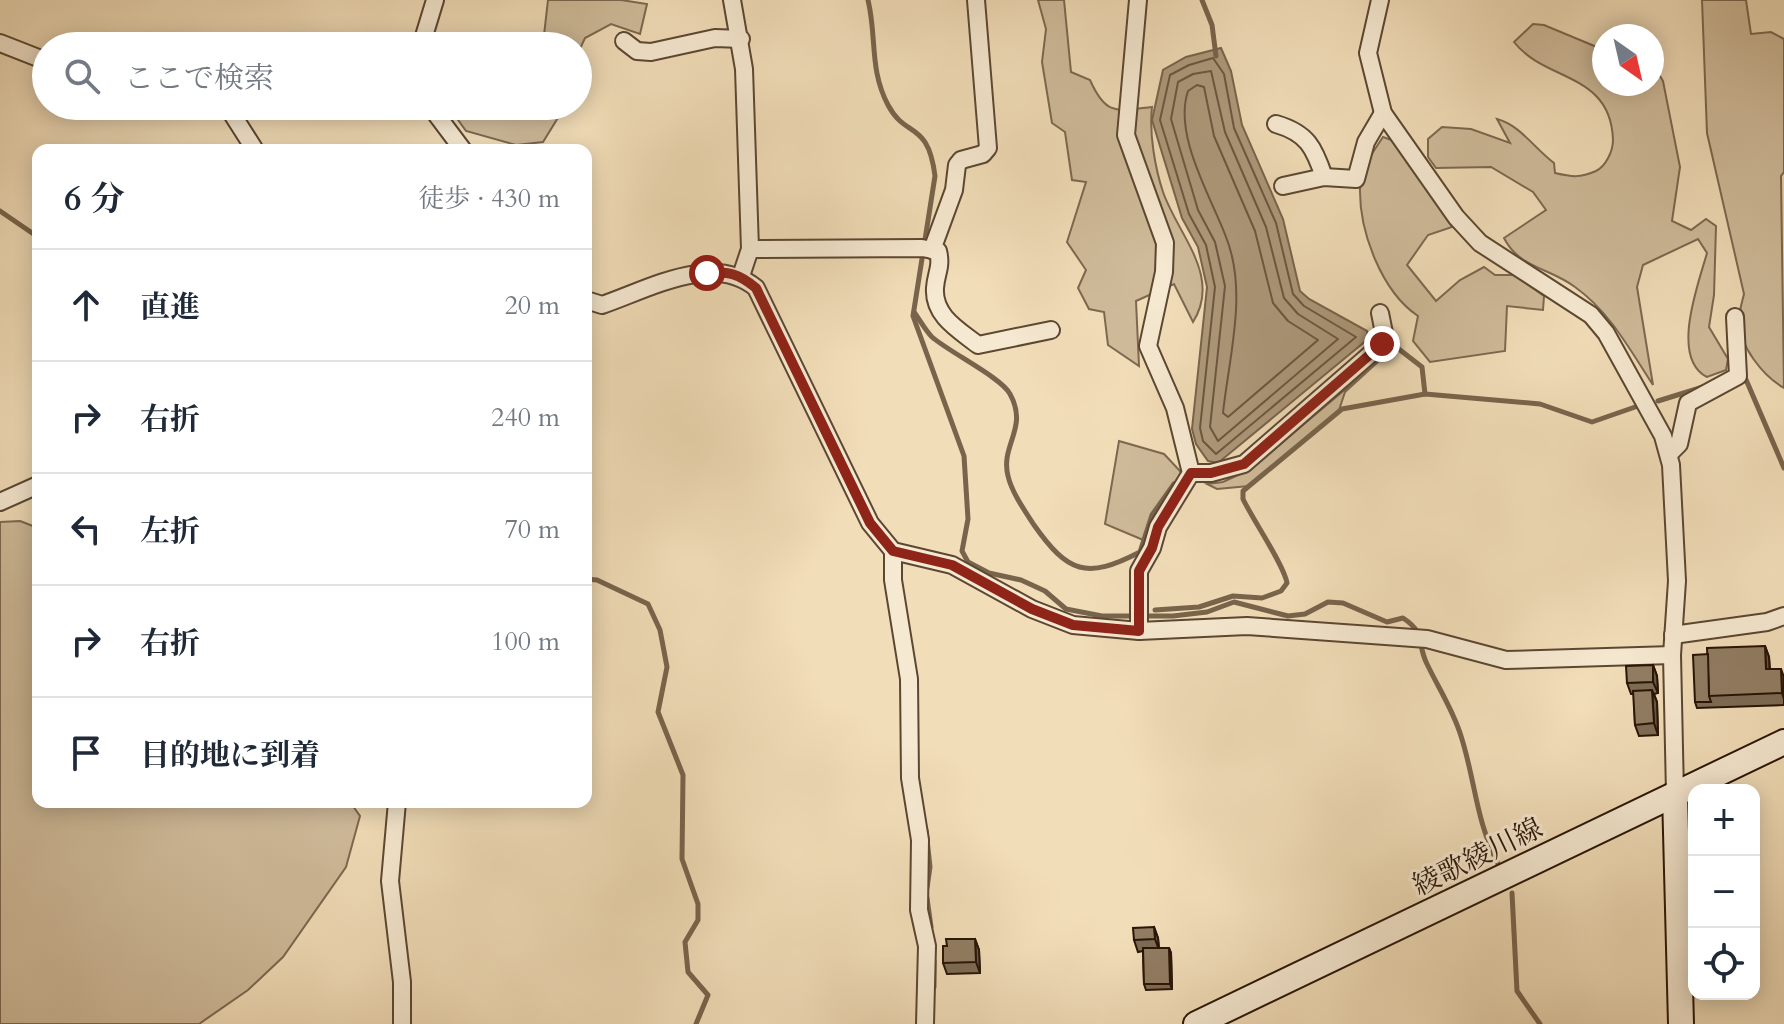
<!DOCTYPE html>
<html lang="ja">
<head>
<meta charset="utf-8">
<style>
  body { margin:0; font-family:Cardo,"Noto Serif JP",serif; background:#f2f2f3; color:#1f2937 }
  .controls { position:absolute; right:24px; bottom:24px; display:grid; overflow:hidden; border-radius:16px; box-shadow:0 4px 20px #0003 }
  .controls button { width:72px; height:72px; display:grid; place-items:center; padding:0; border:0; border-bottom:2px solid #e0e1e3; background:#fff; color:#1f2937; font:40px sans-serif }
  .compass { position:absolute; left:1592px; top:24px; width:72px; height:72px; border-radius:50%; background:#fff; box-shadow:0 4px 20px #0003; rotate:146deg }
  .stop { position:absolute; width:24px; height:24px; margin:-18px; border:6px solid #8f2418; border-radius:50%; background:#fff }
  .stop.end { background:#8f2418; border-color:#fff; box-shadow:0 2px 8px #0008 }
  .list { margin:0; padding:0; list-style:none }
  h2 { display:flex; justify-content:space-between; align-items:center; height:104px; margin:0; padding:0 32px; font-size:34px }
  h2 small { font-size:26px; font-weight:400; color:#747a83 }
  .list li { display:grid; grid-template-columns:52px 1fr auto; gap:24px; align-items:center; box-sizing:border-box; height:112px; padding:0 32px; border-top:2px solid #e0e1e3 }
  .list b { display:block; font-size:30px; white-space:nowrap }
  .list em { font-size:26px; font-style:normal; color:#747a83 }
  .icon { flex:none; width:44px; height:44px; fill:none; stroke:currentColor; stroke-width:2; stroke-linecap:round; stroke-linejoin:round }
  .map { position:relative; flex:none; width:1784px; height:1024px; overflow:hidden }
  .search { position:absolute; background:#fff; box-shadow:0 4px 20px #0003; left:32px; top:32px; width:560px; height:88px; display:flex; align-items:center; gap:20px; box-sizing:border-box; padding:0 28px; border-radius:44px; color:#747a83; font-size:30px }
  .panel { position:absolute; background:#fff; box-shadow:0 4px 20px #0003; left:32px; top:144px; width:560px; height:664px; border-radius:16px }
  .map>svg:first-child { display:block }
  .green { fill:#cfbb9a; stroke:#7c6850; stroke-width:2 }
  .water { fill:#ad997b; stroke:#78644c; stroke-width:2 }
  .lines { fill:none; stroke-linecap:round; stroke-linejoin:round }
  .shore { stroke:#6b5740; stroke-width:2 }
  .stream { stroke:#78644c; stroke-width:5 }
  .street-casing { stroke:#5b4732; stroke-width:20 }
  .secondary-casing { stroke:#291506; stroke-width:28 }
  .street { stroke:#f6e9d1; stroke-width:16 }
  .secondary { stroke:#f6e9d1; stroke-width:24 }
  .wall { fill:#7d6c55; stroke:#291506; stroke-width:2 }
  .shaded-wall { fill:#665845; stroke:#291506; stroke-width:2 }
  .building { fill:#917d63; stroke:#291506; stroke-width:2 }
  .route { stroke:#8f2418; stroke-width:10 }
  .labels { text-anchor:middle; stroke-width:6; stroke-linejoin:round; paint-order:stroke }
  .street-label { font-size:28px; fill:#291506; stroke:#f6e9d1 }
</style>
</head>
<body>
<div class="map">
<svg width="1784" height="1024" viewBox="0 0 1784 1024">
  <rect width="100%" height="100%" fill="#f1ddb8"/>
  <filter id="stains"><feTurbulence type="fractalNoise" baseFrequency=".0025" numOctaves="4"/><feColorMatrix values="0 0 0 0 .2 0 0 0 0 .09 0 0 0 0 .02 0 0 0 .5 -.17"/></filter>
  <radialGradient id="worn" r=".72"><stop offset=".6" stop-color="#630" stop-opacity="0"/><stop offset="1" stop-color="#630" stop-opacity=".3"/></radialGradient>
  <g class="green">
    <path d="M548 0H621L647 4 640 34 611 24 585 38 578 53V46H536L544 35Z"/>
    <path d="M1038 0H1064L1071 72 1090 80C1106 116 1116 111 1152 107 1149 133 1155 168 1163 192 1178 235 1222 276 1193 322L1174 284 1136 301 1139 366 1108 345 1104 312 1089 309 1078 288 1086 270 1067 242 1086 182 1072 180 1065 132 1052 123 1042 62 1046 29Z"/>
    <path d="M1702 0H1746L1751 34 1771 32 1784 39V172L1781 176 1784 388C1763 376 1739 346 1739 320 1739 312 1742 302 1744 294L1707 133Z"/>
    <path d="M1533 24 1544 25 1604 50V84H1652V62L1663 81 1680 167 1672 221 1691 230 1706 219 1716 226 1714 295 1709 327 1728 359 1726 370 1707 377C1670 358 1698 285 1707 253L1698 239 1643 265 1637 287 1653 385C1630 350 1610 312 1575 287 1550 268 1519 268 1504 238L1546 210 1533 192 1491 167 1436 168 1428 157V139L1442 127 1471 129 1510 143 1497 119C1520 125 1534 148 1554 163L1555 173C1572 177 1580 178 1596 171 1606 166 1613 151 1613 140 1611 72 1545 82 1514 42Z"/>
    <path d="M448 106H564V108L543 142 516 145 466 131Z"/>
    <path d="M1383 137 1397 142 1452 227 1428 235 1407 265 1436 301 1460 280 1484 267 1495 275H1515L1544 296 1543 310 1507 306 1505 351 1430 362 1413 341 1418 316C1382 292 1359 232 1360 188 1360 169 1373 152 1383 137Z"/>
    <path d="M1379 361 1345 392 1339 410 1249 486 1217 489 1207 484 1223 482 1249 470Z"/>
    <path d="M1119 441 1164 454 1181 472 1178 484 1153 517 1148 542 1105 524Z"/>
    <path d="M20 521 38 528V802H350L360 816 346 867 283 957 248 990 199 1024H0V522Z"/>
  </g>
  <path class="water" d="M1221 48 1231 71 1242 125 1283 219 1300 291 1309 299 1367 331 1368 339 1218 463 1208 461 1196 444 1192 429 1207 287 1198 247 1182 218 1152 120 1163 70 1186 57Z"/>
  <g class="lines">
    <g class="shore">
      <path d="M1213 58 1224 74 1234 128 1276 223 1293 294 1304 306 1356 337 1216 454 1203 441 1200 428 1215 287 1206 245 1189 214 1160 120 1170 75 1189 65Z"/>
      <path d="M1211 71 1225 132 1266 227 1284 298 1298 314 1338 339 1218 441 1210 427 1225 286 1215 242 1198 210 1171 119 1178 82 1193 74Z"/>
      <path d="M1197 85 1204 87 1214 136 1255 231 1273 303 1288 321 1318 340 1228 417 1223 413C1229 356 1248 292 1226 237 1211 197 1173 135 1188 91Z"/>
    </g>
    <g class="stream">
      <path d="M868 0C877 37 869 69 888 105 906 139 928 120 935 176L913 316 964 456 968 519 962 551 968 562 989 573 1021 580 1045 591 1066 609 1102 616H1173L1207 612 1234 602 1288 616 1305 614 1328 602 1343 603 1387 622 1403 618C1427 634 1416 642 1427 664 1439 689 1453 710 1461 736 1476 783 1475 819 1499 866"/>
      <path d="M1202 0 1212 25 1216 56"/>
      <path d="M0 211 38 237"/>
      <path d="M914 312C920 320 925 330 932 337 949 352 1002 378 1010 394 1029 428 1000 445 1008 476 1012 493 1025 511 1034 525 1068 573 1086 580 1140 552L1152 515 1174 484"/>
      <path d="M1391 343 1422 367 1425 394"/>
      <path d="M1744 375 1784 468"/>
      <path d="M1658 401 1703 387"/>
      <path d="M586 579 597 580 648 604 660 630 667 667 658 712 683 775 682 859 698 904V920L685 942 688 972 708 995 696 1024"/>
      <path d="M1155 610 1199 607 1233 596 1262 598 1281 591 1287 583C1284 565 1253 520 1243 499V491L1342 409 1425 394 1540 404 1592 422 1638 406"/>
      <path d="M926 830 930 867 927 888"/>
      <path d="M1512 893 1517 991 1540 1024"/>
      <path d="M927 898 931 927"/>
      <path d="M934 987V961"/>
    </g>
    <defs>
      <g id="street">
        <path d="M732 0 744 69 750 249 741 276"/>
        <path d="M1138 0 1126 135 1165 243 1164 272 1148 346 1175 408 1191 473 1158 527 1152 548 1139 571V631"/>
        <path d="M1380 0 1368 53 1383 113 1456 217 1480 243 1591 315 1606 333 1663 436 1671 465 1677 581 1672 655 1675 794"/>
        <path d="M624 41 637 51 651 52 715 38 741 39"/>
        <path d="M0 43 46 61"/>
        <path d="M421 46 435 0"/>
        <path d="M227 106 255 150"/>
        <path d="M430 106 463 150"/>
        <path d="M1276 124C1307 133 1314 147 1324 177"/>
        <path d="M1283 186 1324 177 1356 179 1366 142 1383 113"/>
        <path d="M750 249 922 248 938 251C942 267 936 273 935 288 933 316 959 330 978 345L1051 330"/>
        <path d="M932 250 954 190 957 165 961 160 983 154 988 148 976 0"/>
        <path d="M586 300 602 305C649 289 713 252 756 288L870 523 893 551 952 565 1032 609 1073 625 1139 631 1247 626 1427 639 1506 660 1672 655"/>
        <path d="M1669 454 1679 444 1688 403 1738 376 1735 317"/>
        <path d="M1191 473H1211L1244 464 1382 344 1384 333 1380 313"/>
        <path d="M0 502 38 485"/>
        <path d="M893 551V580L909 679 910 778 920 840 919 910 927 946 925 1024"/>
        <path d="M1673 635 1767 622 1784 616"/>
        <path d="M397 802 390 881 402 982V1024"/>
      </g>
      <g id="secondary">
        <path d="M1675 794 1681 1024"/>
        <path d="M1196 1024 1784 742"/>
      </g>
    </defs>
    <use href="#street" class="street-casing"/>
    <use href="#secondary" class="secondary-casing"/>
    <use href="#street" class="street"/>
    <use href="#secondary" class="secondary"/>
  </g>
  <g class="wall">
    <path d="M1765 646 1769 657 1770 669 1784 677V705L1697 708 1695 702 1708 654Z"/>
    <path d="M1653 665 1657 676 1658 693 1654 694 1657 702 1658 735 1639 736 1635 725 1634 694H1631L1627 683Z"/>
    <path d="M1154 927 1158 938 1159 948H1169L1171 953 1172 989 1146 990 1144 984 1143 951 1138 952 1134 940Z"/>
    <path d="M975 939 979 950 980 973 947 974 943 963 947 946Z"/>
  </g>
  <g class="shaded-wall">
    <path d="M1765 646 1769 657 1770 681 1766 669Z"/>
    <path d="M1653 665 1657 676 1658 693 1653 682Z"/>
    <path d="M1781 669 1784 677V699L1782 693Z"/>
    <path d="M1652 690 1657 702 1658 735 1654 723Z"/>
    <path d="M1154 927 1158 938 1159 950 1155 939Z"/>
    <path d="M975 939 979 950 980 973 976 962Z"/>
    <path d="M1169 948 1171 953 1172 989 1170 984Z"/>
  </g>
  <g class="building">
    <path d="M1765 646 1766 669H1781L1782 693 1709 696 1707 648Z"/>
    <path d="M1708 654 1709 696 1711 702H1695L1693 655Z"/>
    <path d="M1653 665V682L1627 683 1626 666Z"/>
    <path d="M1652 690 1654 723 1635 725 1633 691Z"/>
    <path d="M1154 927 1155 939 1134 940 1133 928Z"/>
    <path d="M946 939H975L976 962 943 963V946H947Z"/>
    <path d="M1143 948H1169L1170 984H1144Z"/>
  </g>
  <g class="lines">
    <path class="route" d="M707 273C729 271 739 274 756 288L870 523 893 551 952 565 1032 609 1073 625 1139 631V571L1152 548 1158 527 1191 473H1211L1244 464 1382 344"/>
  </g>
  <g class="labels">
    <g class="street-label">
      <text transform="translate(1477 856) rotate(-26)" y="10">綾歌綾川線</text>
    </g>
  </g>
  <rect width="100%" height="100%" filter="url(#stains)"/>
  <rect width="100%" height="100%" fill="url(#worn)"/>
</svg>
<div class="controls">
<button>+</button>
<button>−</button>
<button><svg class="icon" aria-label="locate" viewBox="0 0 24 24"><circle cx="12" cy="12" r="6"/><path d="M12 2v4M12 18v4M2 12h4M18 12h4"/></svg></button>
</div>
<svg class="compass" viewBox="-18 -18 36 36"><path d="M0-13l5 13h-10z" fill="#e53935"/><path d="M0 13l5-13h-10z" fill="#747a83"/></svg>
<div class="stop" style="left:707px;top:273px"></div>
<div class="stop end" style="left:1382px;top:344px"></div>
<div class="search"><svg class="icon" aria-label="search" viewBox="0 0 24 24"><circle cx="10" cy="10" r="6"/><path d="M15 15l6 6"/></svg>ここで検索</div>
<section class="panel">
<h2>6 分<small>徒歩 · 430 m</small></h2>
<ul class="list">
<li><svg class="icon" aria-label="ahead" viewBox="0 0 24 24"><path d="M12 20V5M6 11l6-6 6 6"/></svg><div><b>直進</b></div><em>20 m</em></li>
<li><svg class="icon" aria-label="right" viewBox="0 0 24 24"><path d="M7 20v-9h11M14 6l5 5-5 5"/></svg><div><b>右折</b></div><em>240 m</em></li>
<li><svg class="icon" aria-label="left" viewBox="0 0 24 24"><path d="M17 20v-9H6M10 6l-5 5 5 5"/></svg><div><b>左折</b></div><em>70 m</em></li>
<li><svg class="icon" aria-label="right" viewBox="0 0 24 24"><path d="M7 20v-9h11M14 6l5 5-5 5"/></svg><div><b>右折</b></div><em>100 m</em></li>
<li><svg class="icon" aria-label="arrive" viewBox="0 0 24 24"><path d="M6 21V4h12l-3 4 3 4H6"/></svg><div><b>目的地に到着</b></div></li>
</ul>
</section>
</div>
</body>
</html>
